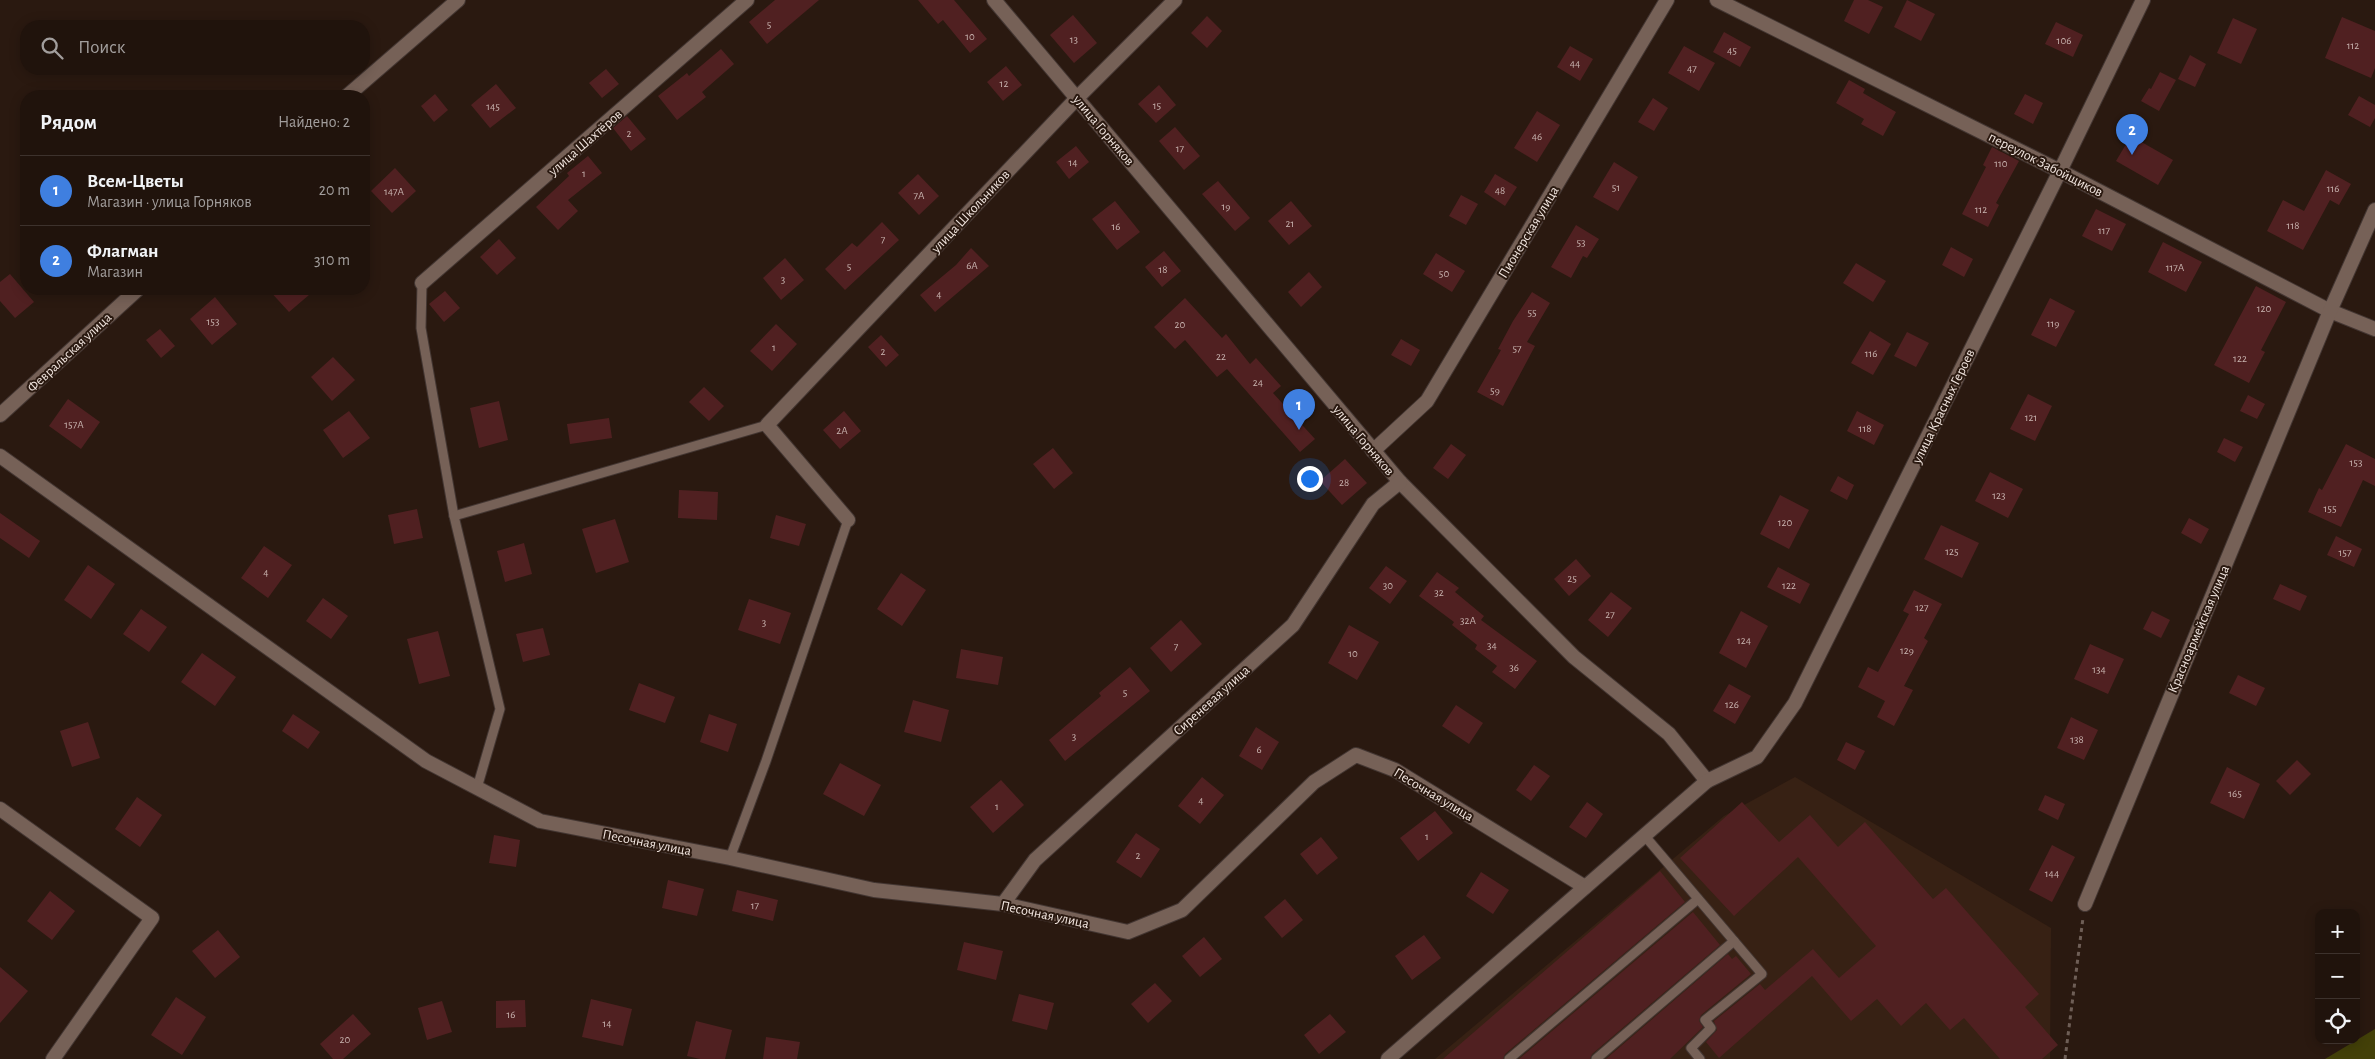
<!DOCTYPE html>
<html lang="ru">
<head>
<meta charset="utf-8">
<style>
  body { margin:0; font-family:"Alegreya Sans",sans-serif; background:#2d201a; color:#f1f3f6 }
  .controls { position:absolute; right:15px; bottom:15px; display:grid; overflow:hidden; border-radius:10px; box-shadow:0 2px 12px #0003 }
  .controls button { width:45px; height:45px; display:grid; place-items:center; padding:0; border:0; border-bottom:1px solid #3d322d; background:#20130c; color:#f1f3f6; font:25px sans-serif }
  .you { position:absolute; left:1309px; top:478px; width:18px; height:18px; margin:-12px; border:4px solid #fff; border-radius:50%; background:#1a73e8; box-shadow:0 0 0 8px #1a73e833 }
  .badge { display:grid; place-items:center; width:32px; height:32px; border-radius:50%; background:#97b6fd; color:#fff; font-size:16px; font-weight:700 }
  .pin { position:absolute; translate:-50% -41px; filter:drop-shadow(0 1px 2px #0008) }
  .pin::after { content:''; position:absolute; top:26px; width:18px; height:15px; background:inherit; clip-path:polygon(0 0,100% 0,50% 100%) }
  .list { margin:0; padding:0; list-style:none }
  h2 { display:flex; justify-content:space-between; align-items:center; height:65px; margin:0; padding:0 20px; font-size:21px }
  h2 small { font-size:16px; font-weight:400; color:#a29e9d }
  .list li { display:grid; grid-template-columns:32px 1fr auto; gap:15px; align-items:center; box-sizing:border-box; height:70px; padding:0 20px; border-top:1px solid #3d322d }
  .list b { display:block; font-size:19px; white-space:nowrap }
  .list p { margin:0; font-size:16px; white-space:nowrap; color:#a29e9d }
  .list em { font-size:16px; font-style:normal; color:#a29e9d }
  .icon { flex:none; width:28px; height:28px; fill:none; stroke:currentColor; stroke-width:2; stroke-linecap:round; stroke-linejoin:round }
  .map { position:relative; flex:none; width:2375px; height:1059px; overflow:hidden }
  .search { position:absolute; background:#20130c; box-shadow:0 2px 12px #0003; left:20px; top:20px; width:350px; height:55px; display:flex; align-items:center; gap:12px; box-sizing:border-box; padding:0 18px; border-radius:20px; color:#a29e9d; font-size:19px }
  .panel { position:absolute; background:#20130c; box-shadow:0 2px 12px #0003; left:20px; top:90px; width:350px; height:205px; border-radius:20px }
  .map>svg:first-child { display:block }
  .built { fill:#372114 }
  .green { fill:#434008 }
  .building { fill:#502021 }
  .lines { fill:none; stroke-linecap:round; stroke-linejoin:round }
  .service-casing { stroke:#433632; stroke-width:11 }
  .minor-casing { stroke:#433632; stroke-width:16 }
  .secondary-casing { stroke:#433632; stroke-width:16 }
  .path { stroke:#6e5e56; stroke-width:3; stroke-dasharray:4 4; stroke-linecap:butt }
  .service { stroke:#766157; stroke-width:9 }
  .minor { stroke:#766157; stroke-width:14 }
  .secondary { stroke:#766157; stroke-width:14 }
  .labels { text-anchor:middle; stroke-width:4; stroke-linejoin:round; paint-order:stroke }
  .number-label { font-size:11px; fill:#c9b4b0 }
  .street-label { font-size:14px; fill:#f1e5df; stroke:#2a1910 }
</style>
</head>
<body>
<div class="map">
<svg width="2375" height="1059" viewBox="0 0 2375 1059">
  <rect width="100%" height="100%" fill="#2a1910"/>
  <path class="built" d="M1795 777 2051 928 2050 1059H1435L1724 816Z"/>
  <path class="green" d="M2375 1029V1059H2325Z"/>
  <g class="building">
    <path d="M775 0H819L767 44 749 22Z"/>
    <path d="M918 0H954L987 39 970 53 943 20 938 24Z"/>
    <path d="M1854 0H1868L1883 7 1869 34 1844 21Z"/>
    <path d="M1907 0 1935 14 1921 41 1894 27Z"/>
    <path d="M1073 15 1097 43 1074 63 1050 35Z"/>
    <path d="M1207 16 1222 31 1207 48 1191 33Z"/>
    <path d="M2342 17 2375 31V68L2371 78 2325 58Z"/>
    <path d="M2233 18 2257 29 2241 64 2217 53Z"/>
    <path d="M2056 22 2083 35 2073 57 2045 44Z"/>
    <path d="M1724 32 1751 47 1740 67 1713 52Z"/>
    <path d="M1570 46 1593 59 1580 81 1557 67Z"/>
    <path d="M1684 46 1715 63 1699 91 1668 73Z"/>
    <path d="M721 49 734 64 702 92 706 97 677 120 658 96 687 73 689 76Z"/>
    <path d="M2190 55 2206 64 2195 87 2178 79Z"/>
    <path d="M1006 66 1022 85 1003 101 987 82Z"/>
    <path d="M606 69 619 84 602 98 589 83Z"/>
    <path d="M2160 72 2176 80 2159 111 2141 101 2149 88 2151 89Z"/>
    <path d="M1849 80 1865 89 1863 93 1896 112 1883 136 1861 124 1864 119 1836 103Z"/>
    <path d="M496 84 516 108 490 128 471 105Z"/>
    <path d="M1159 85 1176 105 1156 123 1138 104Z"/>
    <path d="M435 94 448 110 434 122 421 106Z"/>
    <path d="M2025 94 2043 103 2033 124 2014 114Z"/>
    <path d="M2359 96 2375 105V118L2370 127 2348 115Z"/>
    <path d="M1653 98 1668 108 1654 131 1638 122Z"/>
    <path d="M1537 111 1560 125 1537 162 1514 148Z"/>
    <path d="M627 116 646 139 631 151 613 128Z"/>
    <path d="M1175 127 1200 156 1184 170 1159 141Z"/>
    <path d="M2131 136 2173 160 2158 185 2116 161Z"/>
    <path d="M1076 146 1089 162 1069 179 1056 162Z"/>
    <path d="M1992 147 2019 161 1996 203 1999 205 1988 227 1962 214 1986 167 1983 165Z"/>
    <path d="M588 156 602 173 568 200 578 211 558 230 536 207 569 176 567 173Z"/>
    <path d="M1614 162 1638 177 1618 211 1593 197Z"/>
    <path d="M395 168 416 191 392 213 371 191Z"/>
    <path d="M2326 170 2351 184 2339 205 2330 200 2303 250 2267 231 2283 200 2304 211Z"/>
    <path d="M918 174 939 196 919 215 898 193Z"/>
    <path d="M1495 174 1517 187 1505 206 1484 192Z"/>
    <path d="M1218 181 1250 218 1235 231 1202 194Z"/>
    <path d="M1461 195 1478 204 1466 225 1449 216Z"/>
    <path d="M1115 201 1140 232 1117 250 1092 219Z"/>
    <path d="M1291 201 1312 226 1289 245 1268 221Z"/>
    <path d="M2096 209 2126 224 2112 251 2082 236Z"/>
    <path d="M882 222 899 240 845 290 825 269 852 243 857 247Z"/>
    <path d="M1576 225 1599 239 1587 258 1583 256 1571 278 1551 267Z"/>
    <path d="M499 239 516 258 497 275 480 257Z"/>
    <path d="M2163 242 2202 262 2186 292 2148 272Z"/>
    <path d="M1951 247 1973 259 1964 277 1942 265Z"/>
    <path d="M971 248 989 266 935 312 920 295 956 265Z"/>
    <path d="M1164 251 1181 271 1162 287 1145 267Z"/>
    <path d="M1436 253 1465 271 1452 292 1423 274Z"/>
    <path d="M785 258 804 280 781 300 763 278Z"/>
    <path d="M1856 263 1886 281 1873 302 1843 283Z"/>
    <path d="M1309 272 1322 287 1301 307 1288 292Z"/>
    <path d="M10 274 34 302 15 318 0 301V282Z"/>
    <path d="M2256 286 2286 302 2261 350 2265 352 2249 383 2214 365Z"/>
    <path d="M268 289H316L289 312Z"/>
    <path d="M445 291 460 308 444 322 429 304Z"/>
    <path d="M1532 292 1550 303 1527 342 1535 346 1503 406 1477 392 1501 350 1498 349 1513 321Z"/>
    <path d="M215 297 237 324 212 345 190 319Z"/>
    <path d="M1185 298 1222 338 1226 334 1250 364 1256 358 1281 386 1273 393 1315 439 1300 452 1227 369 1217 377 1185 340 1175 349 1154 327Z"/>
    <path d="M2050 298 2075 311 2056 347 2031 335Z"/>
    <path d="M776 324 797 344 772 371 750 351Z"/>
    <path d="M160 329 175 346 161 358 146 340Z"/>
    <path d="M1870 331 1891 344 1873 375 1851 363Z"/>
    <path d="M1907 332 1929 343 1916 367 1894 356Z"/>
    <path d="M881 335 899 355 886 367 868 347Z"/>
    <path d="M1401 339 1420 350 1411 366 1391 355Z"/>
    <path d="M333 357 355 380 332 401 311 377Z"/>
    <path d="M704 387 724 406 709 421 689 402Z"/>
    <path d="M2028 394 2052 406 2035 441 2010 429Z"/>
    <path d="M2248 395 2265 404 2257 419 2240 411Z"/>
    <path d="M68 399 100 422 81 449 49 426Z"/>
    <path d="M499 401 508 440 479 448 470 408Z"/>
    <path d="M349 411 370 438 343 458 323 430Z"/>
    <path d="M844 411 861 431 840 449 823 430Z"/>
    <path d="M1857 411 1884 425 1874 445 1847 431Z"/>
    <path d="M609 418 612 438 570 444 567 424Z"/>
    <path d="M2224 438 2243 447 2235 462 2217 452Z"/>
    <path d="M1451 444 1466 455 1448 479 1433 468Z"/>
    <path d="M2346 444 2375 459V486L2363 480 2341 527 2308 512 2319 488 2322 490Z"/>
    <path d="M1053 448 1073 473 1054 489 1033 464Z"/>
    <path d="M1345 459 1367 483 1342 505 1320 481Z"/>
    <path d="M1990 472 2023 489 2008 518 1975 501Z"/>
    <path d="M1838 476 1854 485 1847 500 1830 491Z"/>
    <path d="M679 490 718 492 717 520 678 518Z"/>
    <path d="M1780 495 1809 510 1789 549 1760 534Z"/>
    <path d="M417 509 423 538 394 544 388 515Z"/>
    <path d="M0 513 40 541 29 558 0 538Z"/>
    <path d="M776 515 806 524 799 546 770 538Z"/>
    <path d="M2189 518 2209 529 2201 544 2181 533Z"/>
    <path d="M615 519 629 562 596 573 582 529Z"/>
    <path d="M1941 525 1979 543 1962 578 1924 559Z"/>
    <path d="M2336 536 2362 549 2354 567 2327 555Z"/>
    <path d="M524 543 532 574 505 582 497 551Z"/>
    <path d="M264 546 292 565 268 598 241 578Z"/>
    <path d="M1576 559 1591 576 1569 596 1554 579Z"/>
    <path d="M88 565 115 584 91 619 64 600Z"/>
    <path d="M1386 566 1407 581 1390 604 1369 588Z"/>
    <path d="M1778 567 1810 584 1800 604 1767 587Z"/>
    <path d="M1437 572 1459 588 1455 592 1484 616 1481 620 1537 661 1515 689 1492 672 1497 666 1475 649 1477 645 1452 625 1454 622 1419 596Z"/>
    <path d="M901 573 926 590 902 626 877 609Z"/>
    <path d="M2280 584 2307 596 2300 611 2273 599Z"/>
    <path d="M1914 590 1942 604 1924 638 1928 641 1904 686 1913 690 1894 726 1877 717 1885 701 1858 687 1868 667 1878 672 1909 614 1903 611Z"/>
    <path d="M1611 592 1632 608 1608 637 1588 620Z"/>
    <path d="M323 598 348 616 331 639 306 621Z"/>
    <path d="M749 599 791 613 780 644 738 630Z"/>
    <path d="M141 609 167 627 149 652 123 634Z"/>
    <path d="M1741 611 1768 626 1746 668 1719 653Z"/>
    <path d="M2152 611 2170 620 2161 638 2143 629Z"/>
    <path d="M1181 620 1202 644 1171 672 1150 648Z"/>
    <path d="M1349 625 1379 642 1357 680 1328 663Z"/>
    <path d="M543 628 550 655 523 662 516 634Z"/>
    <path d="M438 631 450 676 419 684 407 639Z"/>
    <path d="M2090 644 2124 659 2108 694 2074 679Z"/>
    <path d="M961 649 1003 657 998 685 956 678Z"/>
    <path d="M202 653 236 677 215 706 181 682Z"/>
    <path d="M1130 667 1150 691 1065 761 1049 740 1101 696 1099 693Z"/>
    <path d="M2238 675 2265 688 2256 706 2229 693Z"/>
    <path d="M639 683 675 697 665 723 629 710Z"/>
    <path d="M1729 684 1751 696 1735 724 1713 711Z"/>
    <path d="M913 700 949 710 941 742 904 732Z"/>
    <path d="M1456 705 1483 723 1469 744 1442 726Z"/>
    <path d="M293 714 320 732 308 749 282 731Z"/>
    <path d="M709 714 737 724 728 752 700 742Z"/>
    <path d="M2071 717 2098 730 2084 760 2057 748Z"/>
    <path d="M88 722 100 758 72 767 60 731Z"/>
    <path d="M1256 727 1279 742 1262 770 1239 756Z"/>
    <path d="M1846 742 1865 751 1855 770 1837 760Z"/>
    <path d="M2297 760 2311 774 2290 795 2276 781Z"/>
    <path d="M840 763 881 785 864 816 823 794Z"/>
    <path d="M1534 765 1550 776 1531 801 1516 790Z"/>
    <path d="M2227 767 2260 784 2244 819 2210 803Z"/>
    <path d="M1202 777 1224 795 1200 824 1178 806Z"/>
    <path d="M1001 780 1024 805 993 833 970 807Z"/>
    <path d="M2045 795 2065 804 2058 820 2038 810Z"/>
    <path d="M137 797 162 815 140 847 115 829Z"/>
    <path d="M1587 802 1603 814 1586 838 1569 827Z"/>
    <path d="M1742 802 1779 842 1810 815 1838 847 1865 822 1933 899 1946 888 2039 994 2025 1007 2058 1045 2042 1059H2000L1964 1018 1950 1030 1926 1003 1901 1026 1877 999 1851 1021 1812 976 1719 1058 1706 1042 1717 1030 1714 1021 1760 984 1765 990 1813 949 1839 978 1876 946 1798 857 1734 916 1680 858Z"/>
    <path d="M1435 811 1453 833 1418 861 1400 838Z"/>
    <path d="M1136 833 1160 849 1141 878 1116 862Z"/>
    <path d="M494 835 520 840 516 867 489 863Z"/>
    <path d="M1321 837 1338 858 1317 875 1300 854Z"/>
    <path d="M2052 845 2075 857 2052 902 2029 890Z"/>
    <path d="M1660 871 1685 902 1505 1054 1503 1059H1443Z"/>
    <path d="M1481 872 1509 890 1493 914 1466 896Z"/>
    <path d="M668 880 704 889 697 916 662 908Z"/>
    <path d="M737 890 778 900 773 921 732 911Z"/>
    <path d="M50 891 75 911 52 940 27 921Z"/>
    <path d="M1285 899 1303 920 1282 938 1264 917Z"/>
    <path d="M1693 912 1720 945 1592 1054 1590 1059H1519Z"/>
    <path d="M218 930 240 957 215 978 192 951Z"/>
    <path d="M1424 935 1441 958 1412 980 1395 956Z"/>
    <path d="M1204 937 1222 959 1200 977 1182 956Z"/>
    <path d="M964 942 1003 951 996 980 957 970Z"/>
    <path d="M1728 954 1732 959 1736 956 1751 974 1701 1015 1699 1021 1703 1027 1670 1059H1606Z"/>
    <path d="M0 967 28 991 0 1023Z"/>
    <path d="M1155 983 1172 1001 1148 1023 1131 1004Z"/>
    <path d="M1019 994 1054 1003 1047 1030 1012 1021Z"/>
    <path d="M176 997 206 1017 182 1055 151 1035Z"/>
    <path d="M591 999 632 1009 623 1046 582 1037Z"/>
    <path d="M525 1000 526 1027 496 1028V1001Z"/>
    <path d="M442 1001 452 1032 427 1040 418 1008Z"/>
    <path d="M353 1014 371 1034 343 1059H333L320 1044Z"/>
    <path d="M1330 1014 1346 1032 1319 1054 1304 1035Z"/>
    <path d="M696 1021 732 1030 725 1059H700L687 1056Z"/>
    <path d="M766 1037 800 1042 797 1059H763Z"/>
  </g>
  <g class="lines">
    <defs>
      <g id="service">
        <path d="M422 283 421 328 454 516 500 709 477 788"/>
        <path d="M454 516 767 425"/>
        <path d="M1644 835 1762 974 1705 1020 1711 1028 1691 1048 1700 1059"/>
        <path d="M730 858 766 761 848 520"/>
        <path d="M1509 1059 1698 899"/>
        <path d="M1596 1059 1734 941"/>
      </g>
      <g id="minor">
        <path d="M994 0 1400 482 1574 657 1669 734 1707 781"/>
        <path d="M1717 0 2060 171 2330 311 2375 329"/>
        <path d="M347 96 458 0"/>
        <path d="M422 283 747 0"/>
        <path d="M0 415 138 289"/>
        <path d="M1373 451 1427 401 1667 0"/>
        <path d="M0 456 426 761 540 821 730 858 874 890 1003 904 1128 932 1182 910 1314 782 1356 755 1395 770 1585 887"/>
        <path d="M848 520 767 425 1077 98 1175 0"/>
        <path d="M0 809 152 918 53 1059"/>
        <path d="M1003 904 1035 860 1293 625 1373 504 1400 482"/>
        <path d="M2085 904 2330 311 2375 210"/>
      </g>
      <path id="secondary" d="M1388 1059 1707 781 1757 757 1795 703 2060 171 2143 0"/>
    </defs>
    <use href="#service" class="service-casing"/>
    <use href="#minor" class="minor-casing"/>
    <use href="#secondary" class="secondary-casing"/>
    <path class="path" d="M2065 1059 2083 918"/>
    <use href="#service" class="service"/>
    <use href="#minor" class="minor"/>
    <use href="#secondary" class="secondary"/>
  </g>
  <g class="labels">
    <g class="number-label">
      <text x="769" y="28">5</text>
      <text x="970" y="40">10</text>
      <text x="1074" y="43">13</text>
      <text x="2064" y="44">106</text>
      <text x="2353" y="49">112</text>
      <text x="1732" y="54">45</text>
      <text x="1575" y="67">44</text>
      <text x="1692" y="72">47</text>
      <text x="1004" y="87">12</text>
      <text x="1157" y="109">15</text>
      <text x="493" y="110">145</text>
      <text x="629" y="137">2</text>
      <text x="1537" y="140">46</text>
      <text x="1180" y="152">17</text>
      <text x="1073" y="166">14</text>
      <text x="2001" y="167">110</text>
      <text x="584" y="177">1</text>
      <text x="1616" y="191">51</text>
      <text x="2333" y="192">116</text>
      <text x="1500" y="194">48</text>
      <text x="394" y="195">147А</text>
      <text x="919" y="199">7А</text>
      <text x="1226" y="210">19</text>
      <text x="1981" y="213">112</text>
      <text x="1290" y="227">21</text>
      <text x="2293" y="229">118</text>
      <text x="1116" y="230">16</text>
      <text x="2104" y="234">117</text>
      <text x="883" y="243">7</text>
      <text x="1581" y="246">53</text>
      <text x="972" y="269">6А</text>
      <text x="849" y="270">5</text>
      <text x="2175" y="271">117А</text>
      <text x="1163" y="273">18</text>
      <text x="1444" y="277">50</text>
      <text x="783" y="283">3</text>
      <text x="939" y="298">4</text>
      <text x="2264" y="312">120</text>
      <text x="1532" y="316">55</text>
      <text x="213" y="325">153</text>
      <text x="2053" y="327">119</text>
      <text x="1180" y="328">20</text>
      <text x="774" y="351">1</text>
      <text x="1517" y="352">57</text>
      <text x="883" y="355">2</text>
      <text x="1871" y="357">116</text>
      <text x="1221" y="360">22</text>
      <text x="2240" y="362">122</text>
      <text x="1258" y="386">24</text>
      <text x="1495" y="394">59</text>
      <text x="2031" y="421">121</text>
      <text x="74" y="428">157А</text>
      <text x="1865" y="432">118</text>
      <text x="842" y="434">2А</text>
      <text x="2356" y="466">153</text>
      <text x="1344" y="486">28</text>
      <text x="1999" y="499">123</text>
      <text x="2330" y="512">155</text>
      <text x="1785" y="526">120</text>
      <text x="1952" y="555">125</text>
      <text x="2345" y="556">157</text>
      <text x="266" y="576">4</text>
      <text x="1572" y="582">25</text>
      <text x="1388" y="589">30</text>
      <text x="1789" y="589">122</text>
      <text x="1439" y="596">32</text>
      <text x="1922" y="611">127</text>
      <text x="1610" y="618">27</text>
      <text x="1468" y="624">32А</text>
      <text x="764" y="626">3</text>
      <text x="1744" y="644">124</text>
      <text x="1492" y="649">34</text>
      <text x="1176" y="650">7</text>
      <text x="1907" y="654">129</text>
      <text x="1353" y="657">10</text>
      <text x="1514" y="671">36</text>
      <text x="2099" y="673">134</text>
      <text x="1125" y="696">5</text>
      <text x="1732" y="708">126</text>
      <text x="1074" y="740">3</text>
      <text x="2077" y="743">138</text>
      <text x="1259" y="753">6</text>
      <text x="2235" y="797">165</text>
      <text x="1201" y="804">4</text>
      <text x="997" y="810">1</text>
      <text x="1427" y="840">1</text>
      <text x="1138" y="859">2</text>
      <text x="2052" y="877">144</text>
      <text x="755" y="909">17</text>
      <text x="511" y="1018">16</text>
      <text x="607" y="1027">14</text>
      <text x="345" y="1043">20</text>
    </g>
    <g class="street-label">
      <text transform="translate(1104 130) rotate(50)" y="5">улица Горняков</text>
      <text transform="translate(585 142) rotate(-41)" y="5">улица Шахтёров</text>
      <text transform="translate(2046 164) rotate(27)" y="5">переулок Забойщиков</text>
      <text transform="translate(970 211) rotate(-47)" y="5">улица Школьников</text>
      <text transform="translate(1528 232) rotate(-59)" y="5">Пионерская улица</text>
      <text transform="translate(69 352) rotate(-43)" y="5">Февральская улица</text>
      <text transform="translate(1943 406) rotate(-64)" y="5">улица Красных Героев</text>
      <text transform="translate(1364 440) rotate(50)" y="5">улица Горняков</text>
      <text transform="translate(2198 629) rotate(-67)" y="5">Красноармейская улица</text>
      <text transform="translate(1211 700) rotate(-42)" y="5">Сиреневая улица</text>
      <text transform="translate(1434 794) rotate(31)" y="5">Песочная улица</text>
      <text transform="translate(647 842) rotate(11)" y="5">Песочная улица</text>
      <text transform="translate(1045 914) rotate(12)" y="5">Песочная улица</text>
    </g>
  </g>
</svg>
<div class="controls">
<button>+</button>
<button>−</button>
<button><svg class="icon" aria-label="locate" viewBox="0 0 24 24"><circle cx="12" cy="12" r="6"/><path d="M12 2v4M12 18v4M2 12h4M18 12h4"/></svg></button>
</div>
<div class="you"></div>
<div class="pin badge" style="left:1299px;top:430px;background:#3f7fe0">1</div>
<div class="pin badge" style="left:2132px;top:155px;background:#3f7fe0">2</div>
<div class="search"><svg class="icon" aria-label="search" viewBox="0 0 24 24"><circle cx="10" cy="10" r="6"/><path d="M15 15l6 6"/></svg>Поиск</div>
<section class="panel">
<h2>Рядом<small>Найдено: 2</small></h2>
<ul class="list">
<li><span class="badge" style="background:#3f7fe0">1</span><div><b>Всем-Цветы</b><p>Магазин · улица Горняков</p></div><em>20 m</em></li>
<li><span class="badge" style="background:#3f7fe0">2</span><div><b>Флагман</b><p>Магазин</p></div><em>310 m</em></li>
</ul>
</section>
</div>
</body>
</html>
